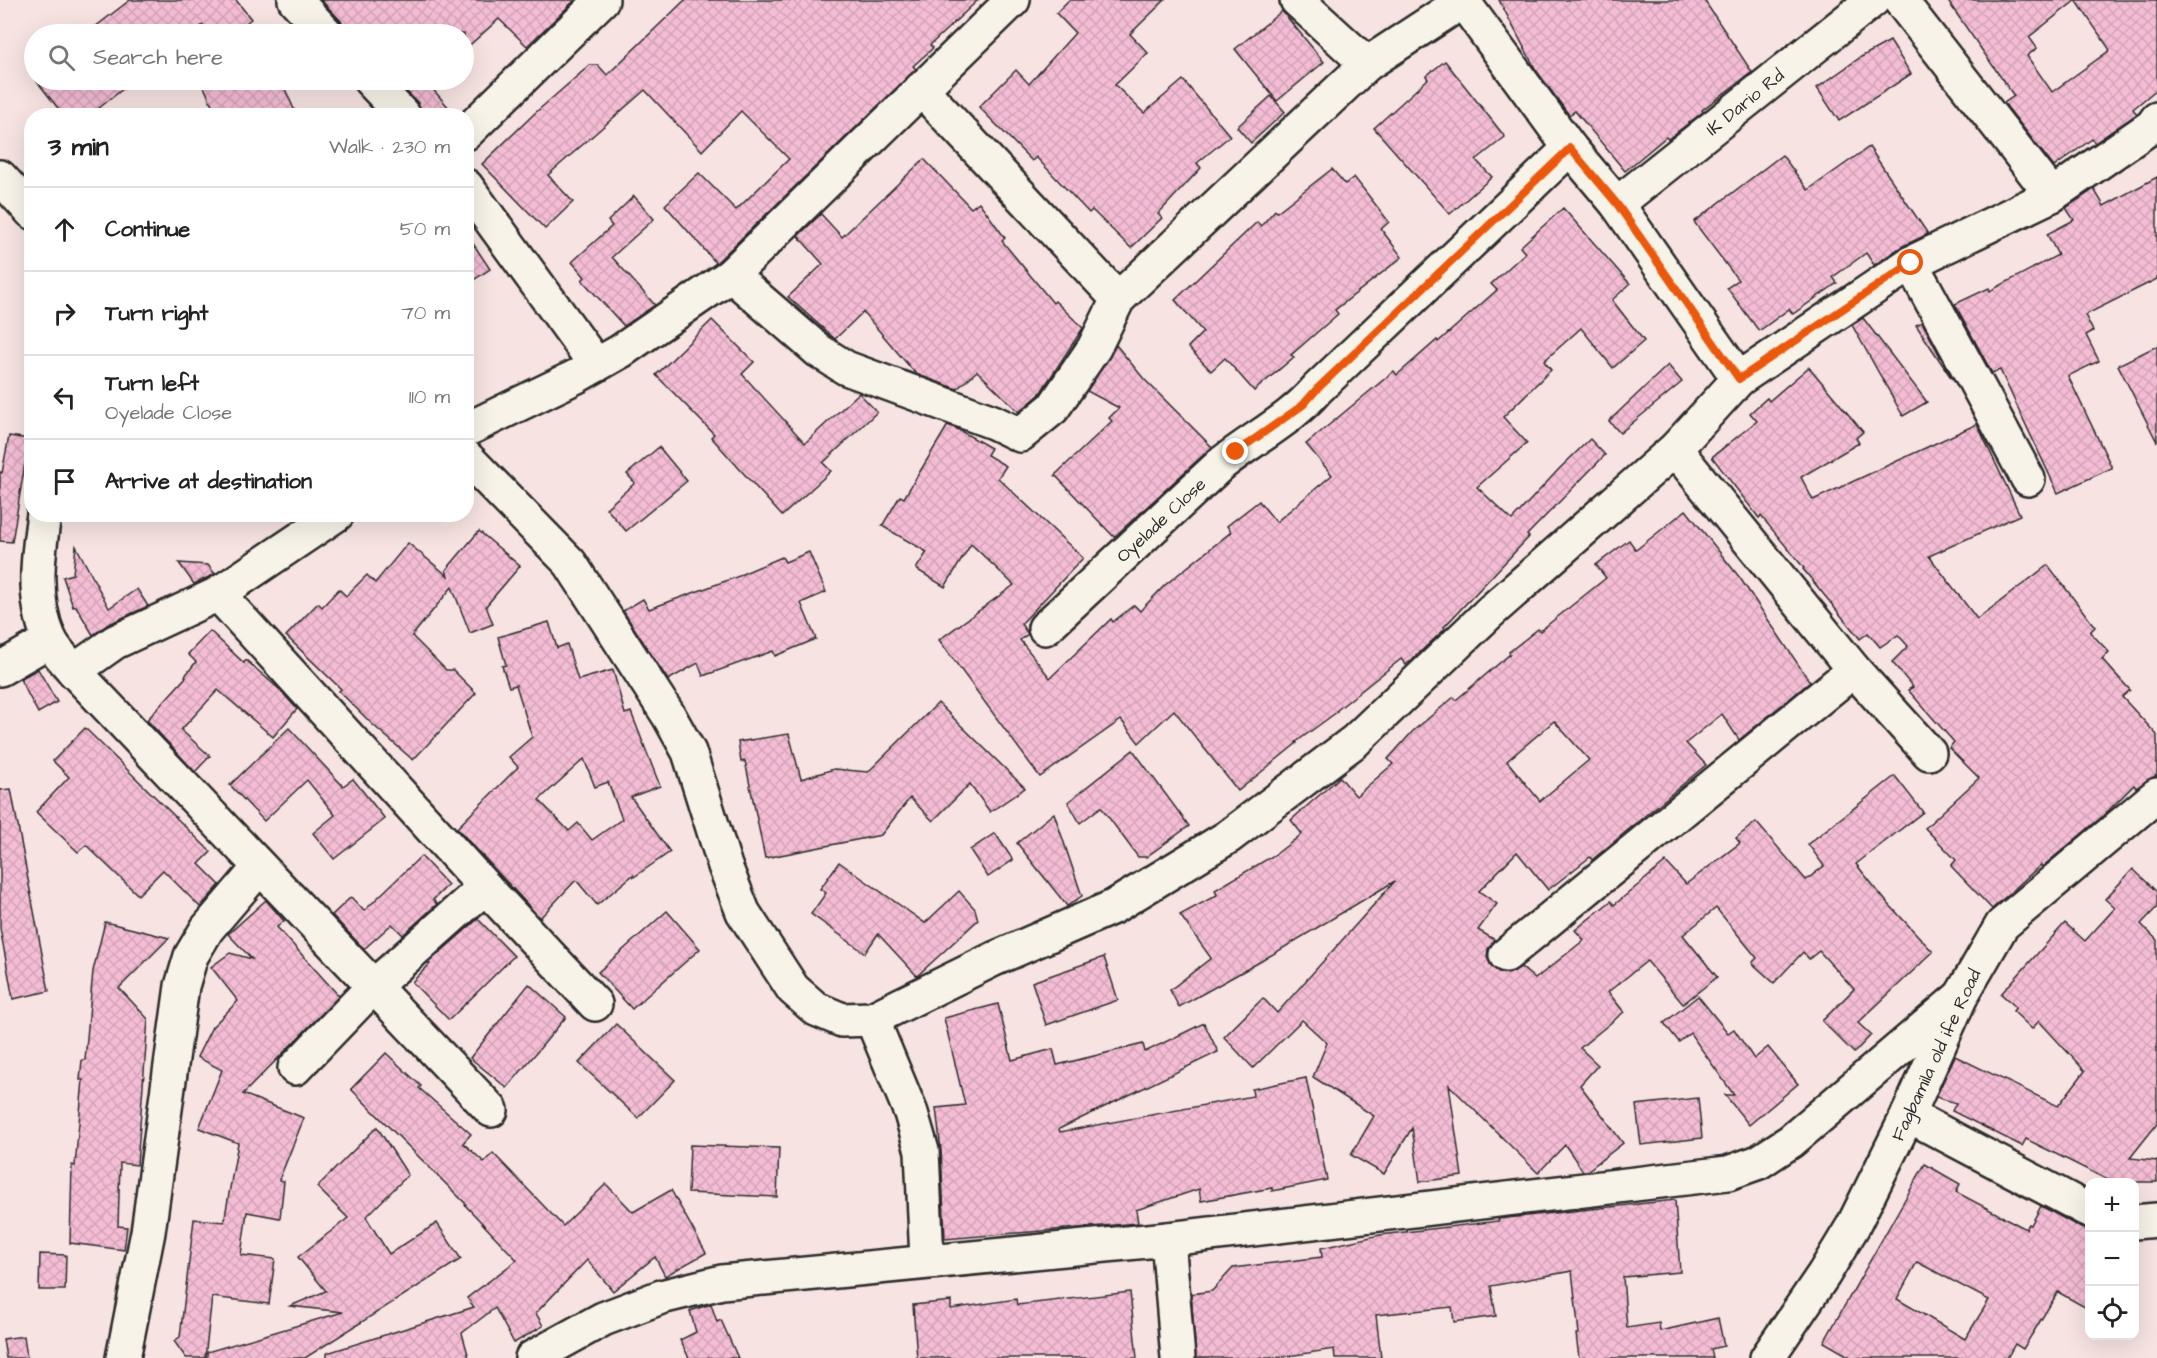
<!DOCTYPE html>
<html lang="en">
<head>
<meta charset="utf-8">
<style>
  body { margin:0; font-family:"Architects Daughter",sans-serif; background:#f2f2f2; color:#222 }
  .controls { position:absolute; right:18px; bottom:18px; display:grid; overflow:hidden; border-radius:12px; box-shadow:0 6px 24px #0002 }
  .controls button { width:54px; height:54px; display:grid; place-items:center; padding:0; border:0; border-bottom:2px solid #e0e0e0; background:#fff; color:#222; font:30px sans-serif }
  .stop { position:absolute; width:18px; height:18px; margin:-14px; border:4px solid #ea580c; border-radius:50%; background:#fff }
  .stop.end { background:#ea580c; border-color:#fff; box-shadow:0 2px 6px #0008 }
  .list { margin:0; padding:0; list-style:none }
  h2 { display:flex; justify-content:space-between; align-items:center; height:78px; margin:0; padding:0 24px; font-size:26px }
  h2 small { font-size:20px; font-weight:400; color:#767676 }
  .list li { display:grid; grid-template-columns:39px 1fr auto; gap:18px; align-items:center; box-sizing:border-box; height:84px; padding:0 24px; border-top:2px solid #e0e0e0 }
  .list b { display:block; font-size:22px; white-space:nowrap }
  .list p { margin:0; font-size:20px; white-space:nowrap; color:#767676 }
  .list em { font-size:20px; font-style:normal; color:#767676 }
  .icon { flex:none; width:33px; height:33px; fill:none; stroke:currentColor; stroke-width:2; stroke-linecap:round; stroke-linejoin:round }
  .map { position:relative; flex:none; width:2157px; height:1358px; overflow:hidden }
  .search { position:absolute; background:#fff; box-shadow:0 6px 24px #0002; left:24px; top:24px; width:450px; height:66px; display:flex; align-items:center; gap:15px; box-sizing:border-box; padding:0 21px; border-radius:33px; color:#767676; font-size:22px }
  .panel { position:absolute; background:#fff; box-shadow:0 6px 24px #0002; left:24px; top:108px; width:450px; height:414px; border-radius:24px }
  .map>svg:first-child { display:block }
  .building { fill:url(#building-cross-hatch); stroke:#2b2b2b; stroke-width:1.5; fill-rule:evenodd }
  .lines { fill:none; stroke-linecap:round; stroke-linejoin:round }
  .minor-casing { stroke:#2b2b2b; stroke-width:38 }
  .minor { stroke:#f7f3e8; stroke-width:33 }
  .route { stroke:#ea580c; stroke-width:8 }
  .labels { text-anchor:middle; stroke-width:4.5; stroke-linejoin:round; paint-order:stroke }
  .street-label { font-size:18px; fill:#2b2b2b; stroke:#f7f3e8 }
</style>
</head>
<body>
<div class="map">
<svg width="2157" height="1358" viewBox="0 0 2157 1358">
  <defs>
    <pattern id="building-cross-hatch" width="8" height="8" patternUnits="userSpaceOnUse" patternTransform="scale(1.5)"><rect width="8" height="8" fill="#f5bdd5"/><path d="M0 0l8 8M0 8l8-8" fill="none" stroke="#d2a3b7"/></pattern>
  </defs>
  <rect width="100%" height="100%" fill="#f6e3e2"/>
  <filter id="ink" filterUnits="userSpaceOnUse"><feTurbulence type="fractalNoise" baseFrequency=".0167" numOctaves="2"/><feDisplacementMap in="SourceGraphic" scale="12" xChannelSelector="R" yChannelSelector="G"/><feConvolveMatrix kernelMatrix="1 2 1 2 8 2 1 2 1" color-interpolation-filters="sRGB"/></filter>
  <g filter="url(#ink)">
    <g class="building">
      <path d="M130 0H236L251 19 232 34H210L203 25 191 34H86Z"/>
      <path d="M321 0H574V1L527 46 499 19 464 50V34H347L341 21Z"/>
      <path d="M685 0H978L930 45 933 48 913 66 916 69 716 263 665 205 699 173 736 210 789 159 741 111 702 151 645 90 548 175 573 202 545 229 482 164 535 113 590 65H598L607 75Z"/>
      <path d="M1069 0H1165L1130 34 1148 53 1115 85 1144 113 1183 80 1230 136 1197 163 1201 168 1158 214 1162 218 1131 248 1092 210 1089 213 1036 157 1032 161 979 107 1016 70 1029 84 1075 33 1056 13Z"/>
      <path d="M1499 0H1704L1752 72 1702 110 1703 112 1668 139 1666 137 1625 171 1575 111 1569 115 1536 70Z"/>
      <path d="M1947 0H2076L2029 37 2037 48 2027 56 2052 92 2110 50 2076 0H2157V89L2133 109 2137 114 2095 143 2092 139 2054 167 2004 103 2014 96Z"/>
      <path d="M1282 11 1324 62 1277 101 1235 49Z"/>
      <path d="M1890 41 1911 74 1839 121 1817 88 1861 57Z"/>
      <path d="M1445 61 1505 137 1476 160 1492 177 1450 214 1374 128 1428 79 1426 76Z"/>
      <path d="M36 80H134L89 116H64Z"/>
      <path d="M201 80H281L297 116H217Z"/>
      <path d="M395 80H425L456 116H422L418 103Z"/>
      <path d="M1271 96 1285 112 1251 143 1237 127Z"/>
      <path d="M1869 147 1928 234 1901 247 1874 265 1866 253 1833 277 1837 283 1793 314 1789 309 1759 331 1727 288 1738 280 1694 222 1782 155 1808 190Z"/>
      <path d="M924 159 971 208 979 202 1005 238 1002 241 1053 303 1055 301 1083 328 1039 395 1019 412 977 371 957 389 916 374 863 312 835 339 788 297 823 264 798 236 821 214 842 237Z"/>
      <path d="M1332 169 1345 184 1354 177 1389 222 1381 229 1402 257 1335 310 1338 314 1291 355 1294 357 1254 391 1225 358 1211 371 1188 347 1203 332 1175 300 1257 222 1261 226 1275 210 1277 212Z"/>
      <path d="M2157 177V279L2085 315 2093 331 2086 335 2099 361 2068 376 2112 468 2058 493 2000 370 1992 373 1955 304 1989 288 1990 291 2058 255 2047 234 2074 220 2066 208 2090 192 2094 189 2104 206Z"/>
      <path d="M634 196 654 219 612 257 655 305 624 326 582 280 585 277 572 262 612 226 608 221Z"/>
      <path d="M1563 208 1630 284 1612 300 1644 341 1613 368 1581 328 1544 361 1551 370 1503 417 1527 443 1477 487 1512 520 1559 469 1590 439 1605 455 1527 535 1529 537 1444 627 1445 629 1406 665 1401 659 1336 711 1337 712 1296 742 1297 743 1238 791 1174 710 1139 743 1121 720 1040 777 939 640 1014 585 971 544 945 587 916 569 927 552 882 526 900 496 904 498 948 425 959 430 991 448 987 455 1006 466 998 478 1083 558 1021 624 1028 634 1020 640 1050 678 1111 619 1113 622 1134 605 1140 611 1165 585 1231 532 1227 526 1259 501 1276 522 1332 475 1306 444 1394 371 1397 375 1437 340 1438 342 1497 290 1491 284 1525 253 1520 247Z"/>
      <path d="M466 233 490 269 466 285Z"/>
      <path d="M1863 318 1927 402 1903 416 1852 325Z"/>
      <path d="M712 320 754 362 742 374 805 443 859 393 877 412 823 463 831 471 782 516 711 437 714 434 656 375Z"/>
      <path d="M1922 322 1952 379 1916 325Z"/>
      <path d="M1116 345 1144 379 1212 447 1114 537 1055 475 1112 421 1109 418 1119 408 1087 391Z"/>
      <path d="M2157 346V442L2118 365Z"/>
      <path d="M1668 365 1682 382 1620 433 1609 421Z"/>
      <path d="M1809 367 1863 432 1856 438 1859 443 1801 477 1813 500 1977 424 2020 515 1929 556 1977 619 2048 565 2095 627 2090 632 2109 652 2102 659 2130 690 2122 697 2157 735V775L2136 788 2134 785 2103 816 2042 867 2041 865 1992 909 1951 866 1956 860 1925 828 1979 778 1949 748 1954 742 1908 690 1913 687 1892 662 1908 646 1898 635 1880 647 1868 633 1860 639 1803 569 1804 568 1761 516 1759 518 1712 457 1757 421 1750 413 1767 398 1769 401Z"/>
      <path d="M9 436 29 439 12 542 0 541V472L2 473Z"/>
      <path d="M659 447 687 481 626 531 606 508 635 483 627 474Z"/>
      <path d="M1686 510 1740 578 1810 682 1739 740 1722 714 1686 743 1706 765 1592 860 1590 857 1548 890 1517 852 1479 891 1497 904 1478 930 1495 940 1488 949 1487 957 1491 966 1499 972 1508 974 1521 967 1535 979 1584 940 1575 930 1611 901 1614 905 1666 862 1686 884 1740 843 1736 838 1756 822 1806 880 1824 866 1808 844 1895 776 1923 812 1856 864 1885 900 1933 952 1858 1023 1871 1035 1854 1053 1822 1021 1854 989 1819 951 1809 959 1803 952 1774 983 1752 963 1757 958 1716 908 1683 935 1717 977 1683 1004 1647 961 1608 992 1624 1012 1580 1048 1598 1065 1580 1085 1623 1143 1587 1171H1583L1565 1145 1538 1173 1449 1085 1462 1176 1420 1182 1412 1128 1384 1174 1351 1155 1374 1116 1313 1077 1327 1043 1302 1020 1253 1068 1224 1037 1263 998 1277 1013 1395 881 1258 963 1179 1007 1170 990 1211 958 1180 915 1217 895 1215 890 1276 854 1302 834 1291 820 1340 777 1356 796 1393 764 1388 759 1413 731 1454 697 1456 700 1510 654 1509 652 1538 629 1540 631 1606 578 1596 565 1629 540 1636 550ZM1554 721 1589 760 1540 801 1507 761Z"/>
      <path d="M479 531 520 566 486 606 493 624 470 633 452 587 412 636 446 670H453L476 693 413 760 372 724 339 691 341 689 286 636 318 603 322 607 339 589 346 596 367 575 375 583 408 543 448 576 446 570Z"/>
      <path d="M76 546 109 608 137 589 148 606 107 625 93 635 76 606 73 607 63 577 73 574Z"/>
      <path d="M809 552 826 592 801 603 816 639 775 656 773 651 703 676 698 663 668 680 623 611 643 599 649 609 742 575V574L782 557 785 562Z"/>
      <path d="M179 563 208 565 215 574 194 584Z"/>
      <path d="M549 622 557 648 567 644 578 680 613 670 625 714 631 712 660 786 631 797 670 852 634 877 633 875 597 905 576 880 540 918 457 828 518 767 509 757 532 737 516 685 509 687 502 666 506 665 498 637ZM584 759 595 787 608 782 622 819 592 840 578 823 569 831 539 800Z"/>
      <path d="M210 631 244 663 246 660 279 689 297 709 273 737 218 690 181 730 210 756 195 772 147 720 186 677 185 676 196 662 188 654Z"/>
      <path d="M38 669 57 702 38 713 20 679Z"/>
      <path d="M938 703 1025 788 990 812 970 784 933 821 910 798 881 835 765 858 745 761 741 762 738 742 789 734 801 779 834 769 868 772Z"/>
      <path d="M85 728 211 852 199 864 220 885 200 907 163 870 138 895 86 845 78 852 36 812 69 777 53 761Z"/>
      <path d="M289 728 343 786 353 779 385 819 334 859 313 833 335 815 307 780 264 821 230 785Z"/>
      <path d="M1133 750 1189 826 1146 857H1138L1101 807 1080 823 1068 802Z"/>
      <path d="M11 789 49 991 13 999 0 928V790Z"/>
      <path d="M1054 813 1082 896 1067 906 1017 843Z"/>
      <path d="M995 833 1013 860 988 877 970 850Z"/>
      <path d="M421 856 448 885 433 900 437 904 403 935 392 924 364 949 332 915 351 897 364 911Z"/>
      <path d="M839 862 925 923 959 891 975 909 978 920 917 976 878 934 865 953 811 914 826 893 820 889Z"/>
      <path d="M2133 869 2157 892V907L2141 924 2157 940V1124L2130 1158 2157 1161V1182H2112L2026 1139 2022 1146 1952 1111 1956 1103 1936 1097 1955 1056 2058 1106 2085 1071 2039 1021 2032 1029 2013 1011 2016 1007 2001 994 2065 923 2085 941 2115 908 2105 899Z"/>
      <path d="M266 900 284 921 277 927 339 996 243 1094 304 1118 279 1180 284 1181 280 1218 247 1212 241 1255 275 1259 269 1304 212 1297 205 1358H186L174 1341 180 1337 194 1219 224 1222 238 1143 199 1128 222 1070 197 1057 212 1027 238 1001 211 967 230 953 252 959 228 934Z"/>
      <path d="M667 911 700 949 632 1009 598 972Z"/>
      <path d="M478 919 514 956 449 1020 412 982 430 964 428 963Z"/>
      <path d="M105 922 169 938 119 988 148 1019 137 1165 120 1163 118 1226 127 1227 124 1250 70 1243 72 1165 75 1166 83 1080H80L82 1060H85L93 971Z"/>
      <path d="M1104 957 1118 1000 1046 1025 1032 982Z"/>
      <path d="M529 984 566 1017 507 1088 470 1058Z"/>
      <path d="M1698 996 1728 1033 1734 1029 1754 1059 1768 1047 1798 1084 1749 1125 1725 1095H1734L1690 1033 1679 1042 1664 1023Z"/>
      <path d="M998 1004 1012 1060 1053 1049 1057 1065 1143 1044 1145 1052 1204 1023 1218 1052 1059 1129 1060 1132 1253 1096 1252 1089 1306 1078 1327 1180 1272 1191V1188L1201 1201 1199 1189 1136 1210 1138 1223 945 1239 941 1150 936 1108 965 1105 944 1018Z"/>
      <path d="M616 1024 675 1080 638 1118 579 1063Z"/>
      <path d="M386 1053 421 1086 419 1088 471 1134 463 1143 484 1162 493 1153 563 1226 606 1184 633 1212 671 1190 706 1253 665 1276 655 1257 613 1291 587 1260 536 1313 543 1326 514 1343 495 1308 462 1333 469 1358H327V1353L474 1307 467 1298 517 1260 465 1205 466 1204 351 1089Z"/>
      <path d="M1698 1098 1702 1138 1641 1145 1636 1105Z"/>
      <path d="M377 1127 408 1175 366 1217 389 1254 437 1223 461 1259 305 1358H207V1352L343 1312 290 1306 326 1291 298 1257 348 1218 317 1187Z"/>
      <path d="M690 1145 779 1148 777 1197 688 1193Z"/>
      <path d="M1925 1164 1960 1184 1956 1192 2026 1229 2029 1224 2031 1225 2041 1206 2081 1228 2090 1230V1310L2058 1292 2023 1349 2015 1344 2007 1358H1852L1824 1342ZM1917 1262 1989 1300 1965 1339 1897 1299Z"/>
      <path d="M1675 1200 1680 1272 1623 1277 1627 1328 1659 1323 1660 1331 1718 1318 1724 1346 1711 1349 1713 1358H1579L1576 1334H1579L1572 1271 1491 1286 1496 1316 1454 1322 1452 1307 1376 1315 1381 1358H1335L1334 1349 1275 1358H1196L1191 1294 1212 1291 1233 1268 1322 1257 1321 1248 1380 1235 1499 1221 1498 1219Z"/>
      <path d="M40 1254 66 1255 65 1290H39Z"/>
      <path d="M1130 1292 1137 1358H917L913 1305 951 1301V1309L1016 1299 1017 1305Z"/>
      <path d="M711 1304 717 1322 721 1320 738 1358H689L680 1340 696 1332 690 1311Z"/>
      <path d="M24 1336 27 1358H6L3 1339Z"/>
    </g>
    <g class="lines">
      <defs>
        <g id="minor">
          <path d="M295 0 327 34"/>
          <path d="M1297 0 1367 64"/>
          <path d="M1462 0 1570 148 1617 204 1739 379"/>
          <path d="M1900 0 2052 195"/>
          <path d="M370 80 404 116"/>
          <path d="M921 89 1118 299"/>
          <path d="M466 133 602 0"/>
          <path d="M0 177 32 212"/>
          <path d="M466 186 596 365"/>
          <path d="M1617 204 1873 0"/>
          <path d="M1911 263 2028 479"/>
          <path d="M731 275 819 351 846 368 993 422 1020 435 1053 408 1094 348 1118 299 1367 64 1463 1"/>
          <path d="M466 430 577 376 621 351 731 275 1013 0"/>
          <path d="M1675 449 1854 670 1929 753"/>
          <path d="M466 457 570 563 669 716 689 752 725 866 743 912 793 989 816 1009 842 1020 872 1019 994 959 1113 907 1228 837 1355 741 1489 613 1675 449 1739 379 1911 263 2052 195 2152 126 2157 119"/>
          <path d="M44 514C38 556 32 598 49 638 54 650 66 661 74 671L491 1110"/>
          <path d="M218 594 485 887 595 1004"/>
          <path d="M1045 628 1220 465C1252 439 1291 420 1317 389L1570 148"/>
          <path d="M0 669 50 640"/>
          <path d="M74 671 115 642 218 594 337 514"/>
          <path d="M1506 955 1854 670"/>
          <path d="M872 1019 911 1113 922 1151 927 1260"/>
          <path d="M295 1068 374 986 485 887"/>
          <path d="M1908 1115 2090 1211"/>
          <path d="M2134 1222 2157 1220"/>
          <path d="M1168 1239 1178 1358"/>
          <path d="M123 1358 148 1232 182 986 191 956 207 929 259 868"/>
          <path d="M532 1358 603 1319 661 1297 722 1282 1168 1239 1728 1173 1759 1162 1791 1141 1961 996"/>
          <path d="M1767 1358 1824 1274 1853 1226 1908 1115 1961 996 2002 925 2157 795"/>
        </g>
      </defs>
      <use href="#minor" class="minor-casing"/>
      <use href="#minor" class="minor"/>
    </g>
  </g>
  <g class="lines" filter="url(#ink)">
    <path class="route" d="M1236 452 1303 405 1317 389 1570 148 1617 204 1739 379 1911 263"/>
  </g>
  <g class="labels">
    <g class="street-label">
      <text transform="translate(1745 102) rotate(-39)" y="6">IK Dario Rd</text>
      <text transform="translate(1161 520) rotate(-43)" y="6">Oyelade Close</text>
      <text transform="translate(1936 1055) rotate(-65)" y="6">Fagbamila old ife Road</text>
    </g>
  </g>
</svg>
<div class="controls">
<button>+</button>
<button>−</button>
<button><svg class="icon" aria-label="locate" viewBox="0 0 24 24"><circle cx="12" cy="12" r="6"/><path d="M12 2v4M12 18v4M2 12h4M18 12h4"/></svg></button>
</div>
<div class="stop" style="left:1911px;top:263px"></div>
<div class="stop end" style="left:1236px;top:452px"></div>
<div class="search"><svg class="icon" aria-label="search" viewBox="0 0 24 24"><circle cx="10" cy="10" r="6"/><path d="M15 15l6 6"/></svg>Search here</div>
<section class="panel">
<h2>3 min<small>Walk · 230 m</small></h2>
<ul class="list">
<li><svg class="icon" aria-label="ahead" viewBox="0 0 24 24"><path d="M12 20V5M6 11l6-6 6 6"/></svg><div><b>Continue</b></div><em>50 m</em></li>
<li><svg class="icon" aria-label="right" viewBox="0 0 24 24"><path d="M7 20v-9h11M14 6l5 5-5 5"/></svg><div><b>Turn right</b></div><em>70 m</em></li>
<li><svg class="icon" aria-label="left" viewBox="0 0 24 24"><path d="M17 20v-9H6M10 6l-5 5 5 5"/></svg><div><b>Turn left</b><p>Oyelade Close</p></div><em>110 m</em></li>
<li><svg class="icon" aria-label="arrive" viewBox="0 0 24 24"><path d="M6 21V4h12l-3 4 3 4H6"/></svg><div><b>Arrive at destination</b></div></li>
</ul>
</section>
</div>
</body>
</html>
